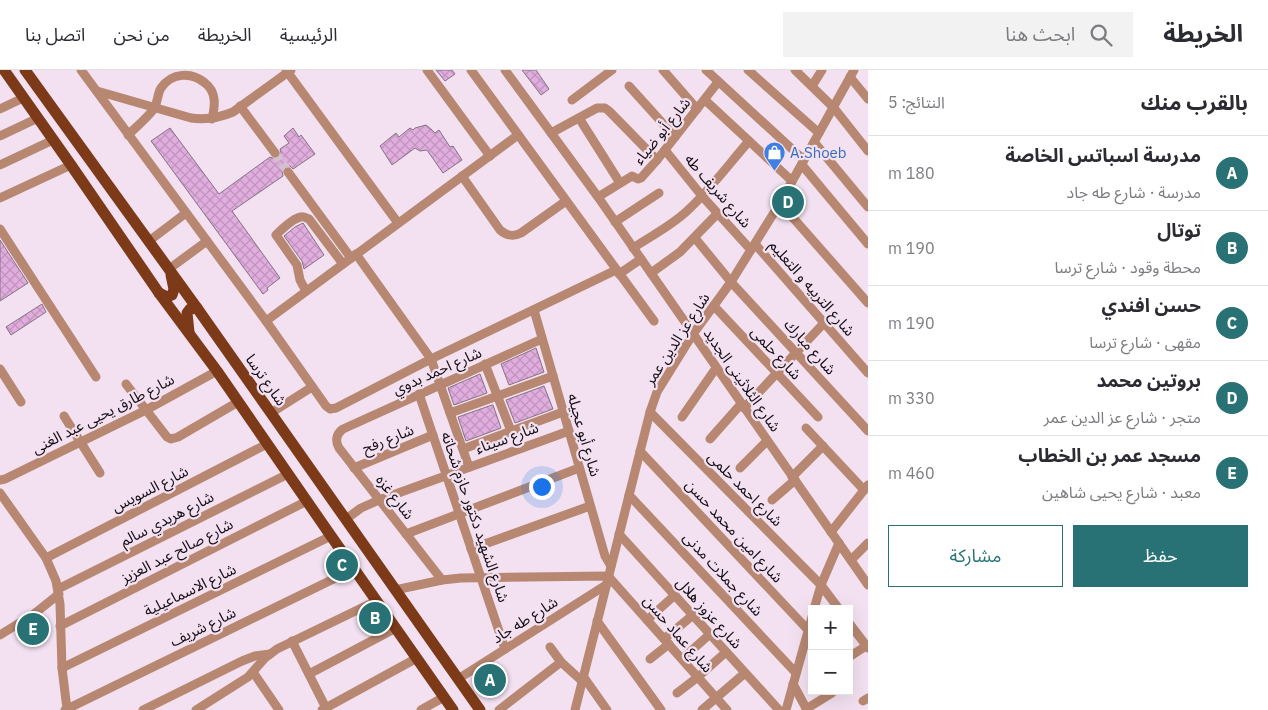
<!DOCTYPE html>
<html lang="ar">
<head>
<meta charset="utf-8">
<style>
  body { margin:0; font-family:"IBM Plex Sans","Noto Sans Arabic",sans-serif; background:#f2f2f3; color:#2b2b33; direction:rtl }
  .controls { position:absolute; right:15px; bottom:15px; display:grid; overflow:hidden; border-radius:0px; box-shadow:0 5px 20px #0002 }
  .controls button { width:45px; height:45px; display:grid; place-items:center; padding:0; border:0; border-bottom:1px solid #e1e1e2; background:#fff; color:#2b2b33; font:25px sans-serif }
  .you { position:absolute; left:541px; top:416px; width:18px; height:18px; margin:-12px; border:4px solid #fff; border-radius:50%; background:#1a73e8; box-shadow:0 0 0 8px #1a73e833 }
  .badge { display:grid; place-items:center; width:32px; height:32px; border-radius:50%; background:#287275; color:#fff; font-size:16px; font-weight:700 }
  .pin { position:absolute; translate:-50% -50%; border:2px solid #fff; box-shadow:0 1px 5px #0006 }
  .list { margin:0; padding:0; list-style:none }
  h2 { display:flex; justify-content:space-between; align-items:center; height:65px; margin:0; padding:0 20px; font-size:21px }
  h2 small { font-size:16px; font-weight:400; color:#7c7c81 }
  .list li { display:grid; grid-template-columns:32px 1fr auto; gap:15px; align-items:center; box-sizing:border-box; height:75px; padding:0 20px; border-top:1px solid #e1e1e2 }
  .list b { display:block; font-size:19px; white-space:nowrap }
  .list p { margin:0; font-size:16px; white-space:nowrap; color:#7c7c81 }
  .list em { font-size:16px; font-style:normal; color:#7c7c81 }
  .actions { display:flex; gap:10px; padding:15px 20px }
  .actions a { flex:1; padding:11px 0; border:1px solid #287275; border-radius:0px; text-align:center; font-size:18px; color:#287275 }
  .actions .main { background:#287275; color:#fff }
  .icon { flex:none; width:28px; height:28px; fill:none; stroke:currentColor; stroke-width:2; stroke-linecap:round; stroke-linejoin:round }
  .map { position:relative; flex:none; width:868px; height:640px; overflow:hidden; direction:ltr }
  header { display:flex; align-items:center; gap:30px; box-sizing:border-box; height:70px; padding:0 25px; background:#fff; border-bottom:1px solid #e1e1e2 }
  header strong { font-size:24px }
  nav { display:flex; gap:28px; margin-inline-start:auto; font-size:18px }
  .search { width:350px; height:45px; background:#f2f2f3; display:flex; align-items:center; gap:12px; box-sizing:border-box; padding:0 18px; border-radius:0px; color:#7c7c81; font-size:19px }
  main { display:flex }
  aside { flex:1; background:#fff }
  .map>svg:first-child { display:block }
  .building { fill:url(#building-cross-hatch); stroke:#837381 }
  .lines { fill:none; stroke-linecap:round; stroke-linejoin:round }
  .minor-tunnel { stroke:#d2c1d0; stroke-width:9; stroke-dasharray:9 4.5; stroke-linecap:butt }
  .minor { stroke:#b78771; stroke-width:9 }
  .major { stroke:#7c3a19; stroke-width:11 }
  .labels { text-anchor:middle; stroke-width:4.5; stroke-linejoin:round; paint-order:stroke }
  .street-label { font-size:15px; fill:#140e14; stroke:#f3e1f1 }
  .shop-label { font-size:15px; fill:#366cbe; stroke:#f3e1f1; text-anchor:start }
</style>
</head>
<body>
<header>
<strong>الخريطة</strong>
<div class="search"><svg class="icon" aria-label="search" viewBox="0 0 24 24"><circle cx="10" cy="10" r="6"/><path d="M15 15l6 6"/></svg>ابحث هنا</div>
<nav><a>الرئيسية</a><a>الخريطة</a><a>من نحن</a><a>اتصل بنا</a></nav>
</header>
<main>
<aside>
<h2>بالقرب منك<small>النتائج: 5</small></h2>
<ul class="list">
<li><span class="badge">A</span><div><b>مدرسة اسباتس الخاصة</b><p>مدرسة · شارع طه جاد</p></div><em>180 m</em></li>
<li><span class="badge">B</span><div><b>توتال</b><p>محطة وقود · شارع ترسا</p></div><em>190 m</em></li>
<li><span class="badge">C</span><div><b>حسن افندي</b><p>مقهى · شارع ترسا</p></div><em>190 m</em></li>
<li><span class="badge">D</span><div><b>بروتين محمد</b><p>متجر · شارع عز الدين عمر</p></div><em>330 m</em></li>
<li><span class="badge">E</span><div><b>مسجد عمر بن الخطاب</b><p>معبد · شارع يحيى شاهين</p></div><em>460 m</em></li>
</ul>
<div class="actions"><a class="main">حفظ</a><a>مشاركة</a></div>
</aside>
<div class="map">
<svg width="868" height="640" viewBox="0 0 868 640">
  <defs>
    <pattern id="building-cross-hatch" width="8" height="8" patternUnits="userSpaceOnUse" patternTransform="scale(1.25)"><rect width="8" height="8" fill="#e1addf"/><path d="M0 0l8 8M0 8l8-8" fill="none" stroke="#c094be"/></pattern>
  </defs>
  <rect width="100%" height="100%" fill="#f3e1f1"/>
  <g class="building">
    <path d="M436 0H452L455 4 445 11Z"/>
    <path d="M522 0H536L549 19 541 25Z"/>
    <path d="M426 55 431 59 435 63 439 60 450 77 453 76 462 90 443 103 427 80 420 81 415 78 392 95 380 76 396 63 399 67 410 58 413 60 415 58Z"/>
    <path d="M170 58 219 124 270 87 275 89 279 88 281 83 280 79 289 73 284 66 293 58 299 67 301 65 315 84 293 99 290 96 285 97 282 100 283 106 232 141 280 208 267 218 268 220 263 224 151 71Z"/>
    <path d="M303 153 324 185 304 199 302 191 284 166 295 157Z"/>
    <path d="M0 170 28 213 0 231Z"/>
    <path d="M42 234 46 242 11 265 6 257Z"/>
    <path d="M536 278 544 302 509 315 501 294Z"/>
    <path d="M480 304 487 323 454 335 448 318Z"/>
    <path d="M544 316 553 339 515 353 506 330Z"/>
    <path d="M492 335H493L501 358 466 371 458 347Z"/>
  </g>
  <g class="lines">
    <path class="minor-tunnel" d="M275 83 288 102"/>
    <g class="minor">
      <path d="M81 0 266 251 326 336 330 339 336 338 431 289 616 200"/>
      <path d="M286 0 398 153"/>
      <path d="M427 0 490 86"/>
      <path d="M471 0 654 251"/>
      <path d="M505 0 598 127 868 515"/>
      <path d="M663 0 697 39"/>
      <path d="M706 0 804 90"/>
      <path d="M748 0 819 63"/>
      <path d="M795 0 834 38 868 81"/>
      <path d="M850 7 868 29"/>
      <path d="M629 16 675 67"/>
      <path d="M812 16 822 0"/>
      <path d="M97 21 191 48C207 50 219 48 233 42L291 0"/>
      <path d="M572 30 612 0"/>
      <path d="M705 30 792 111"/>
      <path d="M240 36 275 83"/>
      <path d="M0 39 23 28"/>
      <path d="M579 48 620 113"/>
      <path d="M551 63 597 38H605L609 41 657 90"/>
      <path d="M128 65C136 57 146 49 153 40 158 34 157 24 161 18 172 2 192 2 205 13 217 22 215 36 212 49"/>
      <path d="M0 66 38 48"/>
      <path d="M814 72 868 137"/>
      <path d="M665 80 702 126 751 180"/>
      <path d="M0 95 53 70"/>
      <path d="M802 95 868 174"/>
      <path d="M288 102 351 188"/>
      <path d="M462 106 500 160C507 166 513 167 521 163L566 131"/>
      <path d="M598 127 632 106 638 109 641 108 657 90 718 12"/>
      <path d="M0 128 71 95"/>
      <path d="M780 133 868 233"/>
      <path d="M615 152 659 123"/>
      <path d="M0 159 96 307"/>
      <path d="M695 168 731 212 868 361"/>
      <path d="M149 171 186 143"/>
      <path d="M755 174 868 303"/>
      <path d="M633 178C651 166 671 156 687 141 710 120 729 94 749 71"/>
      <path d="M356 184 431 289 469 397"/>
      <path d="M169 199 207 171"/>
      <path d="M651 203 680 182 717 144"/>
      <path d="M619 204 641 189"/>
      <path d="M306 221 300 210 297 195 276 165C281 160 294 148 301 147 304 146 306 148 309 149L343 194"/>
      <path d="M714 236 818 347"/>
      <path d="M534 240 605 486 611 496"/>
      <path d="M266 251 518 65"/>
      <path d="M485 294 511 361"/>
      <path d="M0 299 21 332"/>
      <path d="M126 314 167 367 171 369 178 367 238 332"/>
      <path d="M419 324 505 579"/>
      <path d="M744 338 824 253"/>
      <path d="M650 342 821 515 839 539"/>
      <path d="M271 343 312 317"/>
      <path d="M450 343 553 306"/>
      <path d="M64 346 100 403"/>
      <path d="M682 347 716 298"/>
      <path d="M806 358 864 420"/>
      <path d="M710 369 741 334"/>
      <path d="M463 379 563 342"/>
      <path d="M640 381 808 560"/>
      <path d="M354 398 433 365"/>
      <path d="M740 398 767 371"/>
      <path d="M792 407 823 376"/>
      <path d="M0 410 5 409 146 340 217 301"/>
      <path d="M0 423 46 488 56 511 60 534 62 598 67 639"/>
      <path d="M629 425 796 603"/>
      <path d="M772 430 795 410"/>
      <path d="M346 449 361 438 379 430 569 361"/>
      <path d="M831 462 868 415"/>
      <path d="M406 464 579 398"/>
      <path d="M619 464 779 640"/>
      <path d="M471 479 590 436"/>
      <path d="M46 488 267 374"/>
      <path d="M851 490 868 473"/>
      <path d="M442 510 339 378C335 371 336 364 343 359L542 269"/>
      <path d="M58 519 288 404"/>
      <path d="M395 520 442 510 461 508 608 506 727 640"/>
      <path d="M381 537 369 544V546L376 556H379L390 550"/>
      <path d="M814 539 821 515 839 473"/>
      <path d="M647 550 675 525"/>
      <path d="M597 551 661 640"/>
      <path d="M849 553 868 578"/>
      <path d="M60 556 307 431"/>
      <path d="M0 565 34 544 59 524"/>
      <path d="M664 569 693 545"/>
      <path d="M292 571 326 638"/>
      <path d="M550 577 561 592 582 611"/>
      <path d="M849 587 866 576"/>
      <path d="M650 589 669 574"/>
      <path d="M682 589 710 564"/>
      <path d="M62 598 331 466"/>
      <path d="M253 602 279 640"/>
      <path d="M309 604 396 558"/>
      <path d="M583 606 607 640"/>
      <path d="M458 609 606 515"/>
      <path d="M793 614 807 640"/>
      <path d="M677 623 698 607 726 582"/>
      <path d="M863 631 868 628"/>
      <path d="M806 639 832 623V621"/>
      <path d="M65 640 354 499"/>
      <path d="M143 640 242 591 255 586 270 584"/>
      <path d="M196 640 248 607 265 588 277 579 376 531"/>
      <path d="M322 640 417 588"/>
      <path d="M421 640 444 627"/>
      <path d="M499 640 561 592"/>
      <path d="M575 640 650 342 657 322 693 264 731 212 780 133 854 0"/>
      <path d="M702 640 745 603"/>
      <path d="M786 640 812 547"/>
    </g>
    <g class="major">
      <path d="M4 0 71 95 159 223 217 301 331 466 453 640"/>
      <path d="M25 0 197 238 480 640"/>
      <path d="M159 223 167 227 172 225 174 219 171 205"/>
      <path d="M189 262 187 243 190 239 197 238"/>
    </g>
  </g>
  <defs>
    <symbol id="shop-pin" viewBox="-11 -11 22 30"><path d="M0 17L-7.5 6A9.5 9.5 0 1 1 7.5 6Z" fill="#3f7fe0" stroke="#f3e1f1"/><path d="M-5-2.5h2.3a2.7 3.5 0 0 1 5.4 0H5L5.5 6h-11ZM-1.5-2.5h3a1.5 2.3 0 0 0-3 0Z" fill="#fff"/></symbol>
  </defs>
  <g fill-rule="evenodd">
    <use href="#shop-pin" x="762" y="70" width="25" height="34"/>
  </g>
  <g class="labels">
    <g class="street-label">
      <text transform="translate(662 61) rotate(-51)" y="5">شارع أبو ضياء</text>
      <text transform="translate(718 121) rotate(49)" y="5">شارع شريف طه</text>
      <text transform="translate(812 218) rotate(49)" y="5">شارع التربيه و التعليم</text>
      <text transform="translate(677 269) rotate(-57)" y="5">شارع عز الدين عمر</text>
      <text transform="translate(810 277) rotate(48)" y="5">شارع مبارك</text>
      <text transform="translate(776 283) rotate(47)" y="5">شارع حلمى</text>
      <text transform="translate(437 301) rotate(-24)" y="5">شارع احمد بدوي</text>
      <text transform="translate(266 310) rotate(55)" y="5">شارع ترسا</text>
      <text transform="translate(742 310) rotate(55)" y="5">شارع الثلاثينى الجديد</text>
      <text transform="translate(103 344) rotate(-27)" y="5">شارع طارق يحيى عبد الغنى</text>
      <text transform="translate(584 365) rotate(74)" y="5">شارع أبو عجيله</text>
      <text transform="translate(507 368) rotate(-20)" y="5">شارع سيناء</text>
      <text transform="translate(388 369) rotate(-22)" y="5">شارع رفح</text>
      <text transform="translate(150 419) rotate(-27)" y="5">شارع السويس</text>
      <text transform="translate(745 419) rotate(45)" y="5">شارع احمد حلمى</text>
      <text transform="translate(395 427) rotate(52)" y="5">شارع غزه</text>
      <text transform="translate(475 447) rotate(71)" y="5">شارع الشهيد دكتور حازم شحاته</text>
      <text transform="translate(167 449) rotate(-27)" y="5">شارع هريدي سالم</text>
      <text transform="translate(734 461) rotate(47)" y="5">شارع امين محمد حسن</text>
      <text transform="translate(177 481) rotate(-27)" y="5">شارع صالح عبد العزيز</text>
      <text transform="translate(723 504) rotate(47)" y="5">شارع جملات مدنى</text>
      <text transform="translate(190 520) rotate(-26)" y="5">شارع الاسماعيلية</text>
      <text transform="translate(709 543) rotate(48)" y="5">شارع عزوز هلال</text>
      <text transform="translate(525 550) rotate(-32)" y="5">شارع طه جاد</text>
      <text transform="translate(203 557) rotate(-26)" y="5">شارع شريف</text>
      <text transform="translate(678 564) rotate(49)" y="5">شارع عماد حسن</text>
    </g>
    <g class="shop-label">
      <text x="790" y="88">A.Shoeb</text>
    </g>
  </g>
</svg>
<div class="controls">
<button>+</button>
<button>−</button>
</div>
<div class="you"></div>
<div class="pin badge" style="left:490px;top:610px">A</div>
<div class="pin badge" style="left:375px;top:548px">B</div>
<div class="pin badge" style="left:342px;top:495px">C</div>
<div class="pin badge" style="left:788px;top:132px">D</div>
<div class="pin badge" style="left:33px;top:559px">E</div>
</div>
</main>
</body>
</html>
